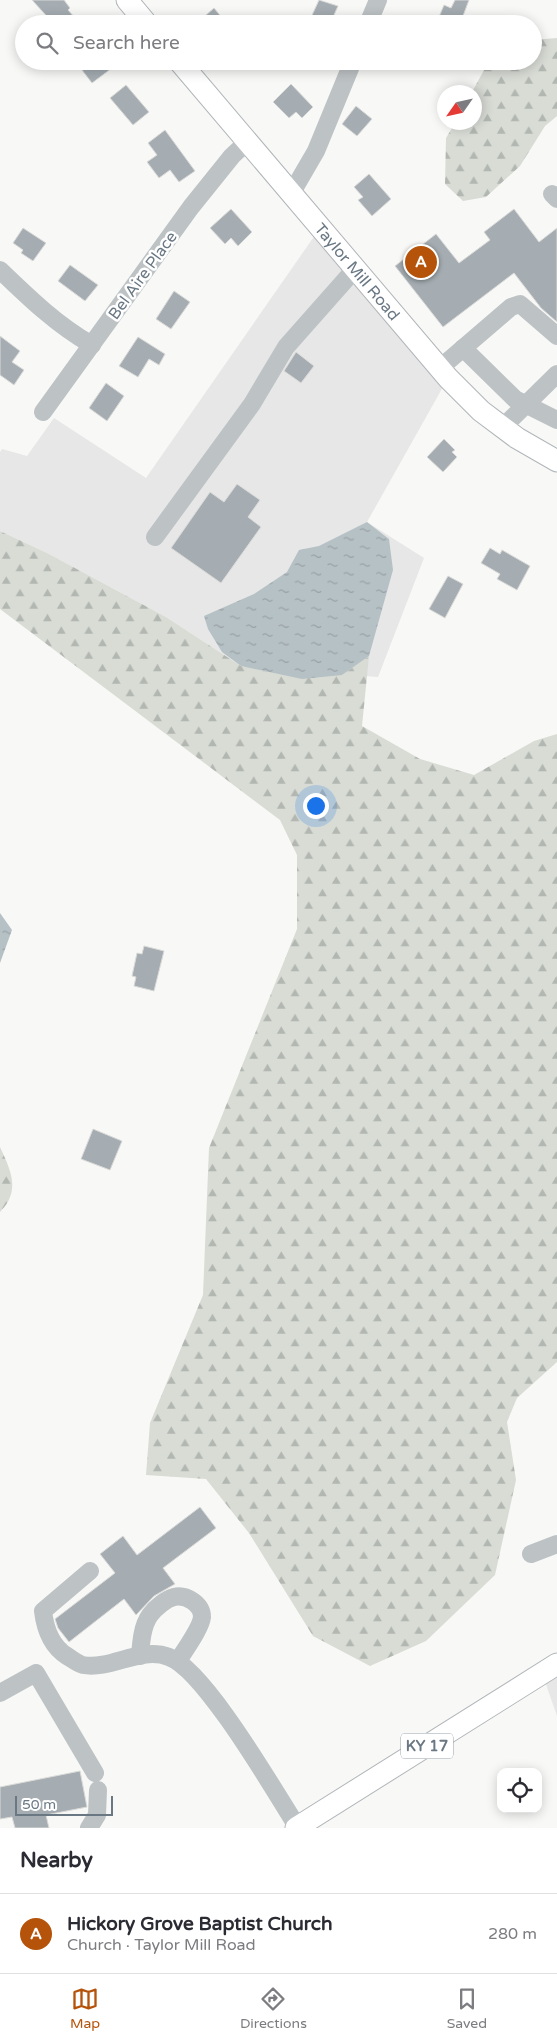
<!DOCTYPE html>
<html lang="en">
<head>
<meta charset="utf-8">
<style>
  body { margin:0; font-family:"Varela Round",sans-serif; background:#f2f2f3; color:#2b2b33 }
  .controls { position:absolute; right:15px; bottom:15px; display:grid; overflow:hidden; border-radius:10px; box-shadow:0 2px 12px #0003 }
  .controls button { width:45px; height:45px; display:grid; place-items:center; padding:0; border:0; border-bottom:1px solid #e1e1e2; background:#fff; color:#2b2b33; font:25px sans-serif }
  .compass { position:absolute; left:437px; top:85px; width:45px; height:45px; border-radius:50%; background:#fff; box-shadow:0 2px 12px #0003; rotate:236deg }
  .scale { position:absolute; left:15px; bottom:12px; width:98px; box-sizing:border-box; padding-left:5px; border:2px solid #6a7884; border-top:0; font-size:14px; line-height:18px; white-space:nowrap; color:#6a7884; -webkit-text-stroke:4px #fff; paint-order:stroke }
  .you { position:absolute; left:315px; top:805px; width:18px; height:18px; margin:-12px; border:4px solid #fff; border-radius:50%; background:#1a73e8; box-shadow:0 0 0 8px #1a73e833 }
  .badge { display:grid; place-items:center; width:32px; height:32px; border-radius:50%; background:#b45309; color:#fff; font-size:16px; font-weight:700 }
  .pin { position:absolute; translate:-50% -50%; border:2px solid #fff; box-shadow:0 1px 5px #0006 }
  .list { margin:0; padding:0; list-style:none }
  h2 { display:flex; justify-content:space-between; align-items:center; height:65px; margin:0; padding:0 20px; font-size:21px }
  h2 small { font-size:16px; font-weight:400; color:#7c7c81 }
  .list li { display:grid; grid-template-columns:32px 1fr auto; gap:15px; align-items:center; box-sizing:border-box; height:80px; padding:0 20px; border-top:1px solid #e1e1e2 }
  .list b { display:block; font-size:19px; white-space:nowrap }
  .list p { margin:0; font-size:16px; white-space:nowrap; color:#7c7c81 }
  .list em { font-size:16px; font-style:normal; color:#7c7c81 }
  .icon { flex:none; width:28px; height:28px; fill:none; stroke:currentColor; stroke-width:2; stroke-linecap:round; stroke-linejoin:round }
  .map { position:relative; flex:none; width:557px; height:1828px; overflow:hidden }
  .search { position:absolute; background:#fff; box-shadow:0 2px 12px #0003; left:15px; right:15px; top:15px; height:55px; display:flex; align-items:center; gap:12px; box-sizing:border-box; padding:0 18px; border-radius:28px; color:#7c7c81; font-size:19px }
  .sheet { height:145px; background:#fff }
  nav { display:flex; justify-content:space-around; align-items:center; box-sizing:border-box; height:70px; border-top:1px solid #e1e1e2; background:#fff; font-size:14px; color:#7c7c81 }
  nav a { display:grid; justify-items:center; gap:2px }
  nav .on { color:#b45309 }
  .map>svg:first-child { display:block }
  .built { fill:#e6e7e6 }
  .forest { fill:url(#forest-firs) }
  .water { fill:url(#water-ripples) }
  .building { fill:#a5adb2; stroke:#dadad8 }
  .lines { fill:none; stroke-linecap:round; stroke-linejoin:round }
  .major-casing { stroke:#b1b6ba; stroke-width:23 }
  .minor { stroke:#bdc2c5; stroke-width:18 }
  .major { stroke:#fff; stroke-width:21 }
  .labels { text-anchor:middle; stroke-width:5; stroke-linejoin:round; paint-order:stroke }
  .shield { fill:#fff; stroke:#97a0a9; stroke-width:1 }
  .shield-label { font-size:15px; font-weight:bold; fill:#6a7884 }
  .street-label { font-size:16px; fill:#6a7884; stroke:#fff }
</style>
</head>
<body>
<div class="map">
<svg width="557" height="1828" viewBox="0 0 557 1828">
  <defs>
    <pattern id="forest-firs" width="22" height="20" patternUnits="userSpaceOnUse" patternTransform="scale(1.25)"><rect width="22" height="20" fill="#d8dcd5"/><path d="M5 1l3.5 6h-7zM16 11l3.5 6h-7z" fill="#b3b7b2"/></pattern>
    <pattern id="water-ripples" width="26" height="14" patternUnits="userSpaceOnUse" patternTransform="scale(1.25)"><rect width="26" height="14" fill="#b6c1c5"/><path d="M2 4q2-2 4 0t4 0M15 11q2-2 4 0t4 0" fill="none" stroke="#98a2a6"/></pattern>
  </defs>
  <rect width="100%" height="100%" fill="#f8f8f6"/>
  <g class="built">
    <path d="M320 228 448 378 367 522 424 558 378 677 241 666 166 617 47 553 0 531V452L2 449 27 456 54 418 146 478Z"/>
    <path d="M557 1664V1716L542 1673Z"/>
  </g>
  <g class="forest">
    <path d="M557 38V116L545 126 520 166 486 197 463 201 445 184 446 138 455 123 474 122V92H472L489 61H533V40Z"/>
    <path d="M0 531 47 553 166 617 241 666 342 675 369 656 362 726 420 759 474 775 534 741 557 734V1362L517 1398 507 1422 516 1480 495 1575 426 1641 370 1666 313 1636 249 1533 206 1479 146 1475 150 1423 203 1295 209 1148 297 929V855L280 820 0 609Z"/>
    <path d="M0 1147C11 1171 21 1191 0 1212Z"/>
  </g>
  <g class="water">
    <path d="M367 522 389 539 393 570 369 656 342 675 302 679 241 666 222 652 208 629 204 616 254 594 287 572 299 550 319 546Z"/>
    <path d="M0 913 12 930 0 963Z"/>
  </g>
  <g class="building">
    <path d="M32 0H64L70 8 68 10 75 18 68 24H54Z"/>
    <path d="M319 0 338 6 330 24H308Z"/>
    <path d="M455 0H469L460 24H436L444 5 451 8Z"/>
    <path d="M214 8 227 24H196Z"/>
    <path d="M75 61H106L112 68 92 83Z"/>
    <path d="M291 84 313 107 302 118 296 112 289 118 273 102Z"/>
    <path d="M126 85 149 112 133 125 110 98Z"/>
    <path d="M356 106 372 119 357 136 342 124Z"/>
    <path d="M165 130 195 171 179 182 170 170 159 178 147 162 157 155 148 143Z"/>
    <path d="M369 174 391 199 372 216 358 200 363 197 354 187Z"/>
    <path d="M231 209 252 232 238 246 231 238 225 244 210 228Z"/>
    <path d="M514 209 539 242 557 228V322L541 308 514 273 443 327 395 266 436 234 459 263 490 240 484 232Z"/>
    <path d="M23 228 46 243 33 261 21 253 23 250 13 243Z"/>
    <path d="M70 265 98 285 85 301 58 281Z"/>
    <path d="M174 291 190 302 171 329 156 319Z"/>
    <path d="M0 336 20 351 12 362 24 370 14 385 0 375Z"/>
    <path d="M138 337 165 354 159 365 149 359 138 377 119 366Z"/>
    <path d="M296 352 314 366 301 383 284 371Z"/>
    <path d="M106 383 124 396 107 421 89 408Z"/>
    <path d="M444 439 455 450 452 452 457 457 443 472 427 457Z"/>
    <path d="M237 484 260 500 248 517 261 527 221 583 171 548 210 492 224 502Z"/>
    <path d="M490 548 500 554 502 550 530 566 517 590 497 579 500 574 481 563Z"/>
    <path d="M448 576 463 584 445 618 429 609Z"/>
    <path d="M144 946 164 951 154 991 134 986 136 977 132 976 137 953 142 954Z"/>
    <path d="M93 1129 122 1141 110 1170 81 1159Z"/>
    <path d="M200 1507 216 1528 163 1568 175 1584 154 1596 136 1615 124 1599 69 1642 58 1628 55 1619 115 1573 100 1554 123 1536 137 1555Z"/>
    <path d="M80 1771 87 1807 46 1815 49 1828H15L12 1817 0 1819V1787Z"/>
  </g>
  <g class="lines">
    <defs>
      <g id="major">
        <path d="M127 0 147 24"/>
        <path id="s1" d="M179 61 448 378 481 411 517 438 557 461"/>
        <path d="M296 1828 557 1664"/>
      </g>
    </defs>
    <use href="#major" class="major-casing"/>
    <g class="minor">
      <path d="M368 24 378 0"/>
      <path d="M291 194 316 151 353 61"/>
      <path d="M552 194 557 199"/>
      <path d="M0 270C29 298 57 325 92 345"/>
      <path d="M463 348 515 399 557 420"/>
      <path d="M440 368 511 307 520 304 557 336"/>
      <path d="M43 412 191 207 232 156 247 142"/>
      <path d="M503 427 557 374"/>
      <path d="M155 537 252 404 286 347 355 269"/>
      <path d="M531 1554 557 1544"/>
      <path d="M90 1571 43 1611C45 1628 51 1646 67 1656 72 1659 78 1664 83 1665 112 1670 140 1646 169 1657 205 1670 275 1792 298 1828"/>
      <path d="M140 1656C141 1643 142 1626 150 1615 155 1608 166 1599 174 1597 186 1594 202 1604 202 1617 201 1628 184 1651 178 1661"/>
      <path d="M0 1693 36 1673 95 1773"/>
      <path d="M89 1828 97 1815 98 1790"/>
    </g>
    <use href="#major" class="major"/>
  </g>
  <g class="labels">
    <rect class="shield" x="401" y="1733.5" width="52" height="25" rx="4"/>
    <g class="shield-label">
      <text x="427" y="1751">KY 17</text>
    </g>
    <g class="street-label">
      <text dy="6" stroke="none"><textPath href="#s1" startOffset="276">Taylor Mill Road</textPath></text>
      <text transform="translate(142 275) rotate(-54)" y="6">Bel Aire Place</text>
    </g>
  </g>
</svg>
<div class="controls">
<button><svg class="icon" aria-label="locate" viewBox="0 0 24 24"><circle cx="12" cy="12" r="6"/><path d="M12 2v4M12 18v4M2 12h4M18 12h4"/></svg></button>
</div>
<svg class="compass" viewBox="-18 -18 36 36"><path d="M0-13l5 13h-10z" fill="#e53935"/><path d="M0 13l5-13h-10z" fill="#7c7c81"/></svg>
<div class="scale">50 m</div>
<div class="you"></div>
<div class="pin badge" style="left:421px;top:262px">A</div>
<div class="search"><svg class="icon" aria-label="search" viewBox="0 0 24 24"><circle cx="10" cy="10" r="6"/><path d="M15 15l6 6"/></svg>Search here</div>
</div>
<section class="sheet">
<h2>Nearby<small></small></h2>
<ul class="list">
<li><span class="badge">A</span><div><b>Hickory Grove Baptist Church</b><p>Church · Taylor Mill Road</p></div><em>280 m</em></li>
</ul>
</section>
<nav>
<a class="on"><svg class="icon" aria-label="map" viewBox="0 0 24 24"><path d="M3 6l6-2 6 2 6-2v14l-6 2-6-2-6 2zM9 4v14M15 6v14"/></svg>Map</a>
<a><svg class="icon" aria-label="directions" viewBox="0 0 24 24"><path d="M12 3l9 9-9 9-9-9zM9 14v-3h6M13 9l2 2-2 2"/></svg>Directions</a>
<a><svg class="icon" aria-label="saved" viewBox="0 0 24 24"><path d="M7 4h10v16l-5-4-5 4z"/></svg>Saved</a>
</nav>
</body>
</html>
